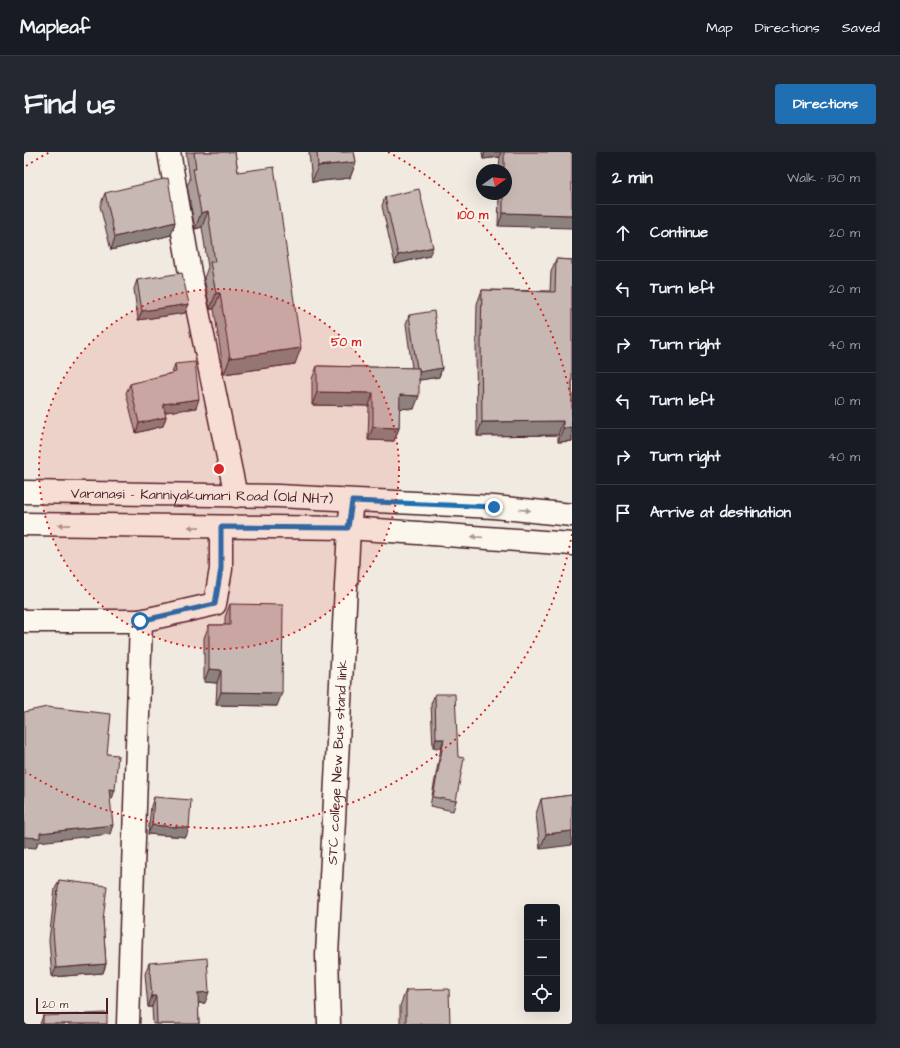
<!DOCTYPE html>
<html lang="en">
<head>
<meta charset="utf-8">
<style>
  body { margin:0; font-family:"Architects Daughter",sans-serif; background:#242831; color:#f1f3f6 }
  .controls { position:absolute; right:12px; bottom:12px; display:grid; overflow:hidden; border-radius:4px; box-shadow:0 4px 16px #0002 }
  .controls button { width:36px; height:36px; display:grid; place-items:center; padding:0; border:0; border-bottom:1px solid #363941; background:#171b24; color:#f1f3f6; font:20px sans-serif }
  .compass { position:absolute; left:452px; top:12px; width:36px; height:36px; border-radius:50%; background:#171b24; box-shadow:0 4px 16px #0002; rotate:75deg }
  .scale { position:absolute; left:12px; bottom:10px; width:72px; box-sizing:border-box; padding-left:4px; border:2px solid #4a1f2b; border-top:0; font-size:11px; line-height:14px; white-space:nowrap; color:#4a1f2b; -webkit-text-stroke:3px #fbf7ec; paint-order:stroke }
  .stop { position:absolute; width:12px; height:12px; margin:-9px; border:3px solid #1f6fb2; border-radius:50%; background:#fff }
  .stop.end { background:#1f6fb2; border-color:#fff; box-shadow:0 1px 4px #0008 }
  .list { margin:0; padding:0; list-style:none }
  h2 { display:flex; justify-content:space-between; align-items:center; height:52px; margin:0; padding:0 16px; font-size:17px }
  h2 small { font-size:13px; font-weight:400; color:#9ea1a6 }
  .list li { display:grid; grid-template-columns:26px 1fr auto; gap:12px; align-items:center; box-sizing:border-box; height:56px; padding:0 16px; border-top:1px solid #363941 }
  .list b { display:block; font-size:15px; white-space:nowrap }
  .list em { font-size:13px; font-style:normal; color:#9ea1a6 }
  .icon { flex:none; width:22px; height:22px; fill:none; stroke:currentColor; stroke-width:2; stroke-linecap:round; stroke-linejoin:round }
  .map { position:relative; flex:none; width:548px; height:872px; overflow:hidden; border-radius:4px }
  header { display:flex; align-items:center; gap:24px; box-sizing:border-box; height:56px; padding:0 20px; background:#171b24; border-bottom:1px solid #363941 }
  header strong { font-size:19px }
  nav { display:flex; gap:22px; margin-inline-start:auto; font-size:14px }
  .intro { display:flex; align-items:center; justify-content:space-between; box-sizing:border-box; height:96px; padding:0 24px }
  h1 { margin:0; font-size:28px }
  .button { padding:10px 18px; border-radius:4px; background:#1f6fb2; color:#fff; font-size:14px; font-weight:700 }
  main { display:flex; gap:24px; padding:0 24px }
  aside { flex:1; background:#171b24; border-radius:4px; box-shadow:0 4px 16px #0002 }
  .map>svg:first-child { display:block }
  .lines { fill:none; stroke-linecap:round; stroke-linejoin:round }
  .street-casing { stroke:#4a1f2b; stroke-width:25 }
  .secondary-casing { stroke:#4a1f2b; stroke-width:25 }
  .primary-casing { stroke:#4a1f2b; stroke-width:25 }
  .street { stroke:#fbf7ec; stroke-width:22 }
  .secondary { stroke:#fbf7ec; stroke-width:22 }
  .primary { stroke:#fbf7ec; stroke-width:22 }
  .wall { fill:#ac9e9a; stroke:#4a1f2b }
  .shaded-wall { fill:#8c817d; stroke:#4a1f2b }
  .building { fill:#c8b8b3; stroke:#4a1f2b }
  .oneway { fill:#ab9695 }
  .route { stroke:#1f6fb2; stroke-width:5 }
  .ring { fill:none; stroke:#d62828; stroke-width:2; stroke-dasharray:2 4 }
  .labels { text-anchor:middle; stroke-width:4; stroke-linejoin:round; paint-order:stroke }
  .street-label { font-size:14px; fill:#4a1f2b; stroke:#fbf7ec }
  .centre { fill:#d62828; stroke:#fbf7ec; stroke-width:2 }
  .ring-label { font-size:12px; text-anchor:middle; font-weight:bold; fill:#d62828; stroke:#fbf7ec; stroke-width:4; stroke-linejoin:round; paint-order:stroke }
</style>
</head>
<body>
<header>
<strong>Mapleaf</strong>
<nav><a>Map</a><a>Directions</a><a>Saved</a></nav>
</header>
<div class="intro"><h1>Find us</h1><a class="button">Directions</a></div>
<main>
<div class="map">
<svg width="548" height="872" viewBox="0 0 548 872">
  <rect width="100%" height="100%" fill="#f0eae0"/>
  <filter id="ink" filterUnits="userSpaceOnUse"><feTurbulence type="fractalNoise" baseFrequency=".025" numOctaves="2"/><feDisplacementMap in="SourceGraphic" scale="8" xChannelSelector="R" yChannelSelector="G"/><feConvolveMatrix kernelMatrix="1 2 1 2 8 2 1 2 1" color-interpolation-filters="sRGB"/></filter>
  <g filter="url(#ink)">
    <g class="lines">
      <defs>
        <g id="street">
          <path d="M145 0 166 121 212 344"/>
          <path d="M0 469H117L104 872"/>
          <path d="M116 469 191 452 197 417V375"/>
        </g>
        <g id="secondary">
          <path id="s1" d="M305 872 303 803 325 376 328 349"/>
        </g>
        <g id="primary">
          <path id="s2" d="M0 340 254 344 470 355 548 363"/>
          <path d="M0 372 325 376 548 392"/>
        </g>
      </defs>
      <use href="#street" class="street-casing"/>
      <use href="#secondary" class="secondary-casing"/>
      <use href="#primary" class="primary-casing"/>
      <use href="#street" class="street"/>
      <use href="#secondary" class="secondary"/>
      <use href="#primary" class="primary"/>
    </g>
    <g class="wall">
      <path d="M162 0H211L214 20 271 212 200 222 190 157H186L180 126 184 115 178 75 171 77 163 33 166 28Z"/>
      <path d="M285 0H330L332 10 326 26 288 30Z"/>
      <path d="M458 0H548L474 74 475 42H482V18H475L476 5 459 7Z"/>
      <path d="M81 41 151 70 147 83 87 98 76 54Z"/>
      <path d="M361 45 405 104 371 112 358 54Z"/>
      <path d="M532 107 548 108V289L534 290V283L453 284 452 199 453 152 458 138 526 139 527 120Z"/>
      <path d="M113 128 165 152 161 161 114 168 110 137Z"/>
      <path d="M385 163 418 216 415 225 395 228 390 257 375 256V276L370 289 344 288 345 254 288 253V227L293 214 388 216 382 172Z"/>
      <path d="M151 212 172 256 141 260 142 265 139 274 112 281 102 241 106 232 148 221Z"/>
      <path d="M206 452 253 554 192 553 193 531 180 530V486L185 473H201V465Z"/>
      <path d="M411 542 432 649 429 659 406 654 417 596H409L407 552Z"/>
      <path d="M548 643 516 697 512 662 517 647Z"/>
      <path d="M130 645 162 685 124 682 127 654Z"/>
      <path d="M35 728 79 768 82 812 79 821 28 825 25 788 31 737Z"/>
      <path d="M125 811 181 851H174L175 872H129L128 855H124L121 822Z"/>
      <path d="M382 838 426 872H376V854Z"/>
      <path d="M19 864 83 872H16Z"/>
    </g>
    <g class="shaded-wall">
      <path d="M461 0H477L476 5 459 7Z"/>
      <path d="M332 10 326 26 288 30 294 14Z"/>
      <path d="M184 59 178 75 171 77 177 61Z"/>
      <path d="M479 61 548 63V76L474 74Z"/>
      <path d="M151 70 147 83 87 98 91 85Z"/>
      <path d="M409 95 405 104 371 112 374 103Z"/>
      <path d="M192 141H196L190 157H186Z"/>
      <path d="M165 152 161 161 114 168 118 159Z"/>
      <path d="M277 196 271 212 200 222 206 206Z"/>
      <path d="M418 216 415 225 390 229 393 220Z"/>
      <path d="M293 240 349 241 345 254 288 253Z"/>
      <path d="M376 243 395 244 390 257 371 256Z"/>
      <path d="M175 247 172 256 135 261 139 252Z"/>
      <path d="M142 265 139 274 112 281 115 271Z"/>
      <path d="M539 269 534 283 453 284 458 270Z"/>
      <path d="M349 275 375 276 370 289 344 288Z"/>
      <path d="M539 276H548V289L534 290Z"/>
      <path d="M185 517 197 518 193 531 180 530Z"/>
      <path d="M197 540 258 541 253 554 192 553Z"/>
      <path d="M412 587H420L417 596H409Z"/>
      <path d="M85 637 91 638 88 647H82Z"/>
      <path d="M89 673 86 682 14 690 12 696 0 695V685L16 681Z"/>
      <path d="M128 673 165 676 162 685 124 682Z"/>
      <path d="M548 679V693L516 697 522 682Z"/>
      <path d="M82 812 79 821 28 825 32 816Z"/>
      <path d="M185 840 181 851H170L174 841Z"/>
      <path d="M128 844H132L128 855H124Z"/>
    </g>
    <g class="building">
      <path d="M170 0H211L214 20 250 15 277 196 206 206 196 141H192L186 110H191L184 59 177 61 169 17H172Z"/>
      <path d="M293 0H330L332 10 294 14Z"/>
      <path d="M480 0H548V63L479 61V42H482V18H480Z"/>
      <path d="M144 26 151 70 91 85 81 41Z"/>
      <path d="M395 37 409 95 374 103 361 45Z"/>
      <path d="M532 107 548 108V276H539V269L458 270 457 185 458 138 531 140Z"/>
      <path d="M158 121 165 152 118 159 113 128Z"/>
      <path d="M410 159 418 216 395 220V216H393L385 163Z"/>
      <path d="M171 210 175 247 139 252 142 265 115 271 106 232 152 220 151 212Z"/>
      <path d="M293 214 395 216V244L376 243 375 276 349 275V241L293 240Z"/>
      <path d="M206 452 259 453 258 541 197 540V518L185 517V473H206Z"/>
      <path d="M411 542H431L434 605 440 606 432 649 409 645 420 587H412Z"/>
      <path d="M23 555 87 562 83 602 94 603 91 638 85 637 89 673 16 681V686L0 685V560Z"/>
      <path d="M548 643V679L522 682 517 647Z"/>
      <path d="M130 645 167 648 165 676 128 673Z"/>
      <path d="M35 728 83 734 79 768 82 812 32 816 29 779Z"/>
      <path d="M183 806 185 840 174 841 175 872H133L132 844H128L125 811Z"/>
      <path d="M425 837 426 872H382V838Z"/>
      <path d="M83 861V872H19V864Z"/>
    </g>
    <defs><path id="oneway-solid" d="M-6-.8H1V-3.2L6.5 0L1 3.2V.8H-6Z"/></defs>
    <g class="oneway">
      <use href="#oneway-solid" transform="translate(501 358) rotate(6)"/>
      <use href="#oneway-solid" transform="translate(40 373) rotate(-179)"/>
      <use href="#oneway-solid" transform="translate(170 375) rotate(-179)"/>
      <use href="#oneway-solid" transform="translate(453 385) rotate(-176)"/>
    </g>
  </g>
  <g class="lines" filter="url(#ink)">
    <path class="route" d="M116 469 191 452 197 417V375L324 376 328 349 470 355"/>
  </g>
  <circle cx="195" cy="317" r="180" fill="#d62828" fill-opacity=".12"/>
  <g class="ring">
    <circle cx="195" cy="317" r="180"/>
    <path d="M548 382A359 359 0 0 1 2 620M2 14A359 359 0 0 1 26 0M364 0A359 359 0 0 1 548 252"/>
  </g>
  <g class="labels">
    <g class="street-label">
      <text dy="5" stroke="none"><textPath href="#s2" startOffset="178">Varanasi - Kanniyakumari Road (Old NH7)</textPath></text>
      <text dy="5" stroke="none"><textPath href="#s1" startOffset="262">STC college New Bus stand link</textPath></text>
    </g>
  </g>
  <circle cx="195" cy="317" r="6" class="centre"/>
  <g class="ring-label">
    <text x="449" y="67">100 m</text>
    <text x="322" y="194">50 m</text>
  </g>
</svg>
<div class="controls">
<button>+</button>
<button>−</button>
<button><svg class="icon" aria-label="locate" viewBox="0 0 24 24"><circle cx="12" cy="12" r="6"/><path d="M12 2v4M12 18v4M2 12h4M18 12h4"/></svg></button>
</div>
<svg class="compass" viewBox="-18 -18 36 36"><path d="M0-13l5 13h-10z" fill="#e53935"/><path d="M0 13l5-13h-10z" fill="#9ea1a6"/></svg>
<div class="scale">20 m</div>
<div class="stop" style="left:116px;top:469px"></div>
<div class="stop end" style="left:470px;top:355px"></div>
</div>
<aside>
<h2>2 min<small>Walk · 130 m</small></h2>
<ul class="list">
<li><svg class="icon" aria-label="ahead" viewBox="0 0 24 24"><path d="M12 20V5M6 11l6-6 6 6"/></svg><div><b>Continue</b></div><em>20 m</em></li>
<li><svg class="icon" aria-label="left" viewBox="0 0 24 24"><path d="M17 20v-9H6M10 6l-5 5 5 5"/></svg><div><b>Turn left</b></div><em>20 m</em></li>
<li><svg class="icon" aria-label="right" viewBox="0 0 24 24"><path d="M7 20v-9h11M14 6l5 5-5 5"/></svg><div><b>Turn right</b></div><em>40 m</em></li>
<li><svg class="icon" aria-label="left" viewBox="0 0 24 24"><path d="M17 20v-9H6M10 6l-5 5 5 5"/></svg><div><b>Turn left</b></div><em>10 m</em></li>
<li><svg class="icon" aria-label="right" viewBox="0 0 24 24"><path d="M7 20v-9h11M14 6l5 5-5 5"/></svg><div><b>Turn right</b></div><em>40 m</em></li>
<li><svg class="icon" aria-label="arrive" viewBox="0 0 24 24"><path d="M6 21V4h12l-3 4 3 4H6"/></svg><div><b>Arrive at destination</b></div></li>
</ul>
</aside>
</main>
</body>
</html>
